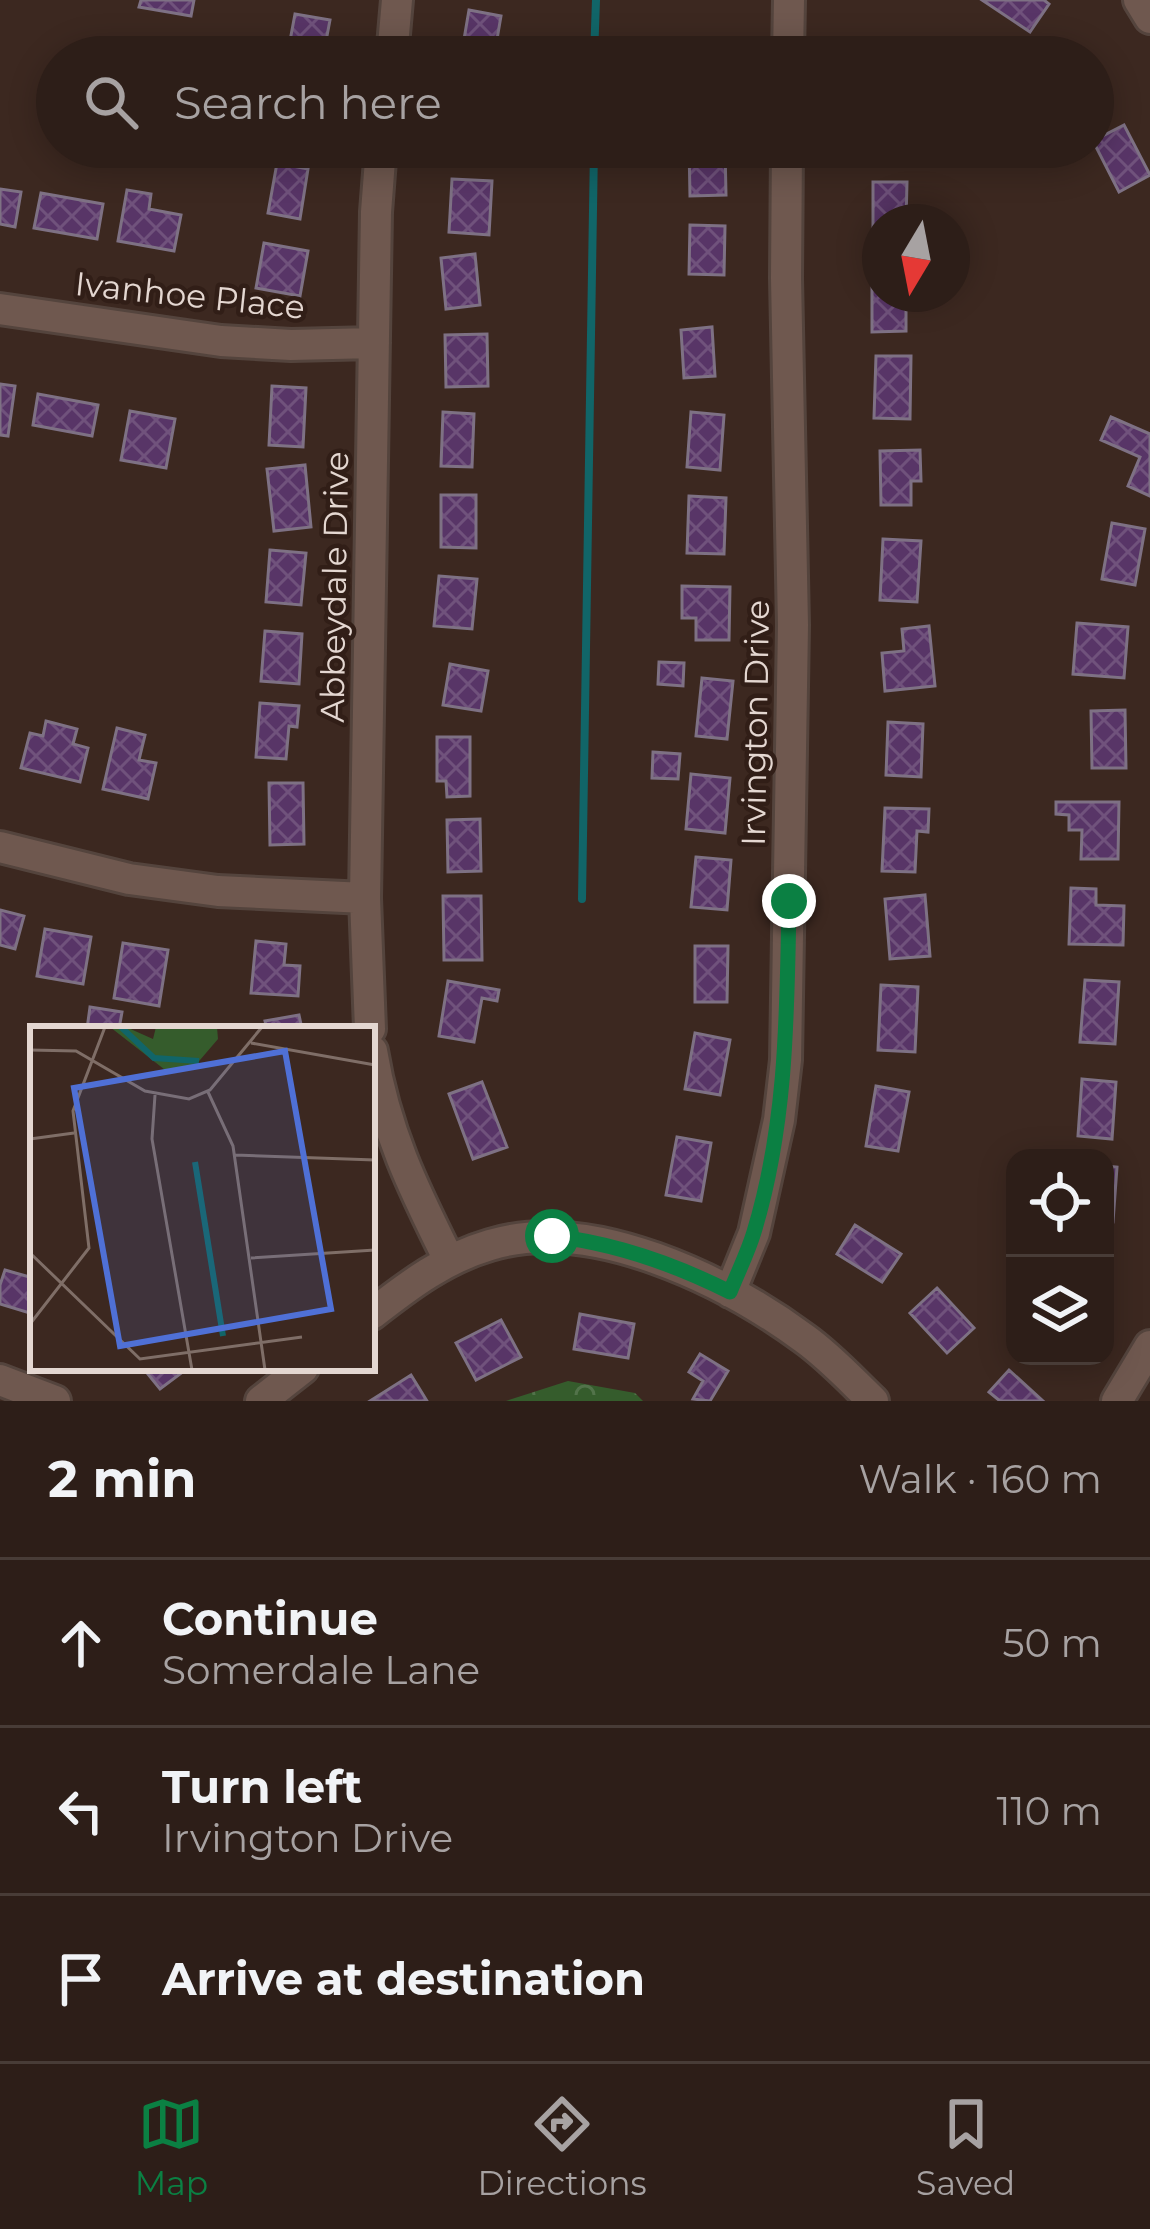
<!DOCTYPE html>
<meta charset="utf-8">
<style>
:root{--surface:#2d1e18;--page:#392b25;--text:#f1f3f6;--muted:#a7a2a2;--line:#483c37;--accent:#0b8043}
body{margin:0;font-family:Montserrat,sans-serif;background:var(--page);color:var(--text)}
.controls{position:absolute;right:36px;bottom:36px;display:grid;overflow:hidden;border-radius:24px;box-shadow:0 6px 30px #0003}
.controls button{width:108px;height:108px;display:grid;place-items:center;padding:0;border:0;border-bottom:3px solid var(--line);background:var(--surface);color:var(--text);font:60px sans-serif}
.compass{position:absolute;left:862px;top:204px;width:108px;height:108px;border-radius:50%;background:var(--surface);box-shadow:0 6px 30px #0003;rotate:190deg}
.stop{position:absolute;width:36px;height:36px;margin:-27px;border:9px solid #0b8043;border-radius:50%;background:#fff}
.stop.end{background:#0b8043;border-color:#fff;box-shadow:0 3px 12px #0008}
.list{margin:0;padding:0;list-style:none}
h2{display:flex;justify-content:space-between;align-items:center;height:156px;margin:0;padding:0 48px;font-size:51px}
h2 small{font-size:39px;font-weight:400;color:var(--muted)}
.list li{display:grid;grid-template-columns:78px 1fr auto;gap:36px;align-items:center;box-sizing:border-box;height:168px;padding:0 48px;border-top:3px solid var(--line)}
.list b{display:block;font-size:45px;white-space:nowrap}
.list p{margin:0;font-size:39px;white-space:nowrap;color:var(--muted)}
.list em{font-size:39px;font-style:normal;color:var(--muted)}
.icon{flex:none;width:66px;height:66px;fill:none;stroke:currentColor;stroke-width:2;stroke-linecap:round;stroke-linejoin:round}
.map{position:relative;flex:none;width:1150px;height:1401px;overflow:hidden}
.search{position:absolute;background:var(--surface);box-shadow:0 6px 30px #0003;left:36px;right:36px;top:36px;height:132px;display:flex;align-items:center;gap:30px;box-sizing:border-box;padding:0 42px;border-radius:66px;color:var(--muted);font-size:45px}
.sheet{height:660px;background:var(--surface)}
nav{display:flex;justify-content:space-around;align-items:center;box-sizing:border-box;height:168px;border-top:3px solid var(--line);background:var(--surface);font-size:33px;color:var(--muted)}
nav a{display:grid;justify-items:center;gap:6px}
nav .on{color:var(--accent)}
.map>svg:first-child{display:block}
.forest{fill:url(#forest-crowns)}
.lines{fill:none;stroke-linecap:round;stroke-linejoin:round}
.stream{stroke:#116568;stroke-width:8}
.building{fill:url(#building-cross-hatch);stroke:#7e7184;stroke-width:3}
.minor-casing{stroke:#54443d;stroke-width:36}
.minor{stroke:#6f584f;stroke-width:30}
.route{stroke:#0b8043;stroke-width:15}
.labels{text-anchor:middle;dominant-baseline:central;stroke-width:9;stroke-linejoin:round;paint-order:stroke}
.street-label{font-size:33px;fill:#e4d7d1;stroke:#311e17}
.inset-river{fill:none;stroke:#116568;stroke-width:6}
.inset-road{fill:none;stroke:#7f6e67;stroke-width:3}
.view{fill:#4f70d6;fill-opacity:0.15;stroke:#4f70d6;stroke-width:6}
.inset-edge{fill:none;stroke:#e4d7d1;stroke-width:6}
</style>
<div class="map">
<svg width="1150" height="1401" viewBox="0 0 1150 1401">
<defs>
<pattern id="forest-crowns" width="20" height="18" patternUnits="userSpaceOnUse" patternTransform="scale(3)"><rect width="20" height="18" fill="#355c2c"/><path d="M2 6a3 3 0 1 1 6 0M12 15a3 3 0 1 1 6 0" fill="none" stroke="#52734a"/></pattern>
<pattern id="building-cross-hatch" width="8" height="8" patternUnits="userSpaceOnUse" patternTransform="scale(3)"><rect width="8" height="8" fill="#583567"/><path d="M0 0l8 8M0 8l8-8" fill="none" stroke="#70527c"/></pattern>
</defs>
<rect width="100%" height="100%" fill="#3c2820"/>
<path class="forest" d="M568,1381l67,12 8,8h-137z"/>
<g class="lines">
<path class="stream" d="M594,57l2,-57
M582,899l12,-752"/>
</g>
<path class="building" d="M141,0h53l-3,16 -52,-9z
M982,0h62l5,4 -19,28z
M469,10l32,6 -7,41h-33z
M295,14l35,6 -7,37h-36z
M690,44l32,1v12h-32z
M1124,125l26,50 -31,17 -26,-51z
M689,147h36l1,48 -36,1z
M277,163l31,6 -8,50 -32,-6z
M452,179l40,2 -3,54 -40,-3z
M873,182h34l-1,40h-26v13h-7z
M0,189l21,3 -6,35 -15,-3z
M127,190l24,4 -2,15 32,6 -7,36 -56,-10z
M41,193l62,11 -6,35 -63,-11z
M690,225l35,1 -1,49 -35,-1z
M264,243l44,8 -8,45 -44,-8z
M475,254l5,51 -34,4 -5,-51z
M872,265h8v29h37v5h-11v32l-34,1z
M712,327l3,49 -31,2 -3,-48z
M487,334l1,52 -42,1 -1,-52z
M876,356h35l-1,63 -36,-1z
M0,384l15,2 -7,50 -8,-1z
M272,386l34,2 -3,59 -34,-2z
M38,394l60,11 -6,31 -59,-11z
M130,411l45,8 -9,49 -45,-8z
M443,412l31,2 -2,53 -31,-1z
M691,412l33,3 -4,55 -33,-3z
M1111,417l39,17v62l-22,-10 12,-29 -39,-17z
M920,450l1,31h-10v24h-30l-1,-54z
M305,465l6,62 -37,4 -7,-62z
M441,495h35v53l-35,-1z
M689,496l37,2 -2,56 -37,-1z
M1112,523l33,6 -10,56 -33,-6z
M883,539l38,2 -4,61 -37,-2z
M270,550l36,3 -5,52 -35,-3z
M439,576l38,3 -5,50 -38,-3z
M682,586l48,1 -1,53h-33v-22h-14z
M1077,623l51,4 -4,51 -51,-4z
M929,626l6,60 -50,5 -3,-38 22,-2 -2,-22z
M265,631l37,3 -3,50 -38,-3z
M659,662l25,1 -1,23 -25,-2z
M450,664l38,7 -7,40 -38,-6z
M702,678l31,3 -6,58 -31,-3z
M260,703l39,3 -2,21 -8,-1 -3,33 -30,-2z
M1125,710l1,58h-34l-1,-57z
M46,721l31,8 -4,15 15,4 -8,34 -59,-14 9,-35 13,3z
M888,722l35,2 -2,53 -35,-2z
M117,728l28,7 -6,25 17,3 -8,36 -45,-10z
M437,737h33v59l-23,1 -1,-16h-9z
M653,752l27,2 -2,25 -26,-1z
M691,774l39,4 -5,55 -39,-4z
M269,783h34l1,61 -34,1z
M1056,802h63l-1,57h-37l1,-29h-13v-15l-13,-1z
M885,808l44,1 -1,23 -11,-1 -2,41 -33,-1z
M480,819l1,52 -33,1 -1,-52z
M696,857l35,3 -4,50 -36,-3z
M1071,888l25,1v16l28,1 -1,39 -54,-1z
M925,895l5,61 -40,3 -5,-60z
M443,896h38l1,64h-38z
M0,910l24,6 -9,33 -15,-4z
M45,929l46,8 -8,47 -46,-8z
M256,941l30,3 -2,21 16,1 -2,30 -47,-3z
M123,943l45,7 -9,56 -45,-8z
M695,946h33l-1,56h-32z
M1085,980l34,2 -4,62 -35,-2z
M448,981l51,9 -2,11 -15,-3 -8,44 -35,-6z
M881,985l37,2 -3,65 -37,-2z
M90,1007l32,5 -3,17h-32z
M299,1015l3,14h-35l-2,-8z
M695,1033l35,7 -10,55 -35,-6z
M1082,1079l34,3 -4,57 -34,-3z
M482,1082l25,65 -34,12 -24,-65z
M876,1086l33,6 -11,59 -32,-5z
M677,1137l34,6 -10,58 -35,-6z
M1105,1166l12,1 -4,55h-8z
M855,1225l46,29 -19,28 -45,-28z
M5,1270l28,8v36l-33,-10v-19z
M937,1288l37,40 -27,25 -37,-40z
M580,1314l54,10 -6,34 -54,-9z
M501,1320l20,37 -45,23 -20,-37z
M700,1354l28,17 -18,30 -17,-2 10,-18 -14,-9z
M143,1368h45l-28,21z
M1009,1370l34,31h-43l-11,-9z
M411,1375l16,26h-57z"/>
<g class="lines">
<g class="minor-casing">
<path id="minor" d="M1139,0l11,18
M392,57l5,-57
M788,57l1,-57
M0,309l221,32 70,4 83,-2
M0,847l129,32 89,12 147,7
M370,1029l-5,-131 11,-686 5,-65
M372,1051c13,80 41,137 77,209
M730,1292l24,-59 25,-113 7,-60 7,-435 -7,-347 1,-131
M372,1314c37,-29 73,-56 118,-69 101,-31 235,35 315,94 25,18 46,41 68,62
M0,1380l55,21
M261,1401l42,-33
M1117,1401l33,-55"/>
</g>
<use href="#minor" class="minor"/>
</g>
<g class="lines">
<path class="route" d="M552,1236c63,7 122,28 178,56 8,-20 18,-40 24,-60 33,-108 33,-219 35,-331"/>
</g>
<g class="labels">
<g class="street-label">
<text transform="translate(190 295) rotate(6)">Ivanhoe Place</text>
<text transform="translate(334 587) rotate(-89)">Abbeydale Drive</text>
<text transform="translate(755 723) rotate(-89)">Irvington Drive</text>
</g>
</g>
<g transform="translate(30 1026)">
<rect width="345" height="345" fill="#3c2820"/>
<path d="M80,1h16l27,12 3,-12h61l1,12 -24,28 -25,6z" fill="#355c2c"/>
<path class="inset-river" d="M91,1l33,31 45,3M165,136l28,174"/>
<path class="inset-road" d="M221,17l124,22M0,24l46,1 69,40 44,8 21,-9 52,-63M178,66l25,54 32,224M125,69l-3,44 40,231M0,113l44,-6M205,129l140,5M0,227l110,106 162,-22M221,232l124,-8M0,298l59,-76 -16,-137 32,-84"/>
<path class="view" d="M255,25l46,258 -211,37 -46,-258z"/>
<rect width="345" height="345" class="inset-edge"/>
</g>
</svg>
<div class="controls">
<button><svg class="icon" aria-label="locate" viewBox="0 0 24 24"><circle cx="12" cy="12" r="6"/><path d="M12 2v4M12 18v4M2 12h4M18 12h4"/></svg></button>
<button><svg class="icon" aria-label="layers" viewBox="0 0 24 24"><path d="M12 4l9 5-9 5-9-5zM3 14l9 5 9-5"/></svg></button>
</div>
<svg class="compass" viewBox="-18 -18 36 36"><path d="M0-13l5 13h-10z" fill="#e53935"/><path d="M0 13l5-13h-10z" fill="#a7a2a2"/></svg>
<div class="stop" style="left:552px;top:1236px"></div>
<div class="stop end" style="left:789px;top:901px"></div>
<div class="search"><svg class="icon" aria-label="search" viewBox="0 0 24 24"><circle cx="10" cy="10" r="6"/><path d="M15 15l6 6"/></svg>Search here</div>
</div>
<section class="sheet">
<h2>2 min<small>Walk · 160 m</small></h2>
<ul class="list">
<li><svg class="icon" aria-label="ahead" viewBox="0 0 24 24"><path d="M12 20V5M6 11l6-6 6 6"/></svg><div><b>Continue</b><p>Somerdale Lane</p></div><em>50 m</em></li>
<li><svg class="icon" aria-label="left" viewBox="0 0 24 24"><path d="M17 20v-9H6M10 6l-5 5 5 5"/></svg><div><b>Turn left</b><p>Irvington Drive</p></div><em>110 m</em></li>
<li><svg class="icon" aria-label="arrive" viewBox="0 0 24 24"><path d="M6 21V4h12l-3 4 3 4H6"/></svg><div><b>Arrive at destination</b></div></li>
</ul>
</section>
<nav>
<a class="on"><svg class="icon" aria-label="map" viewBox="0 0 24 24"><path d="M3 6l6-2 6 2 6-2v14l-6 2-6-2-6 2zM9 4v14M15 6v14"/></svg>Map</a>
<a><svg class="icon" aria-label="directions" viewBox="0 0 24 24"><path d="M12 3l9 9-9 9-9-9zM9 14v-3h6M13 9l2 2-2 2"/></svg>Directions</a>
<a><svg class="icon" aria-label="saved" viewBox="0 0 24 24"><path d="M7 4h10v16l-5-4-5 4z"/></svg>Saved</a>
</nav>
